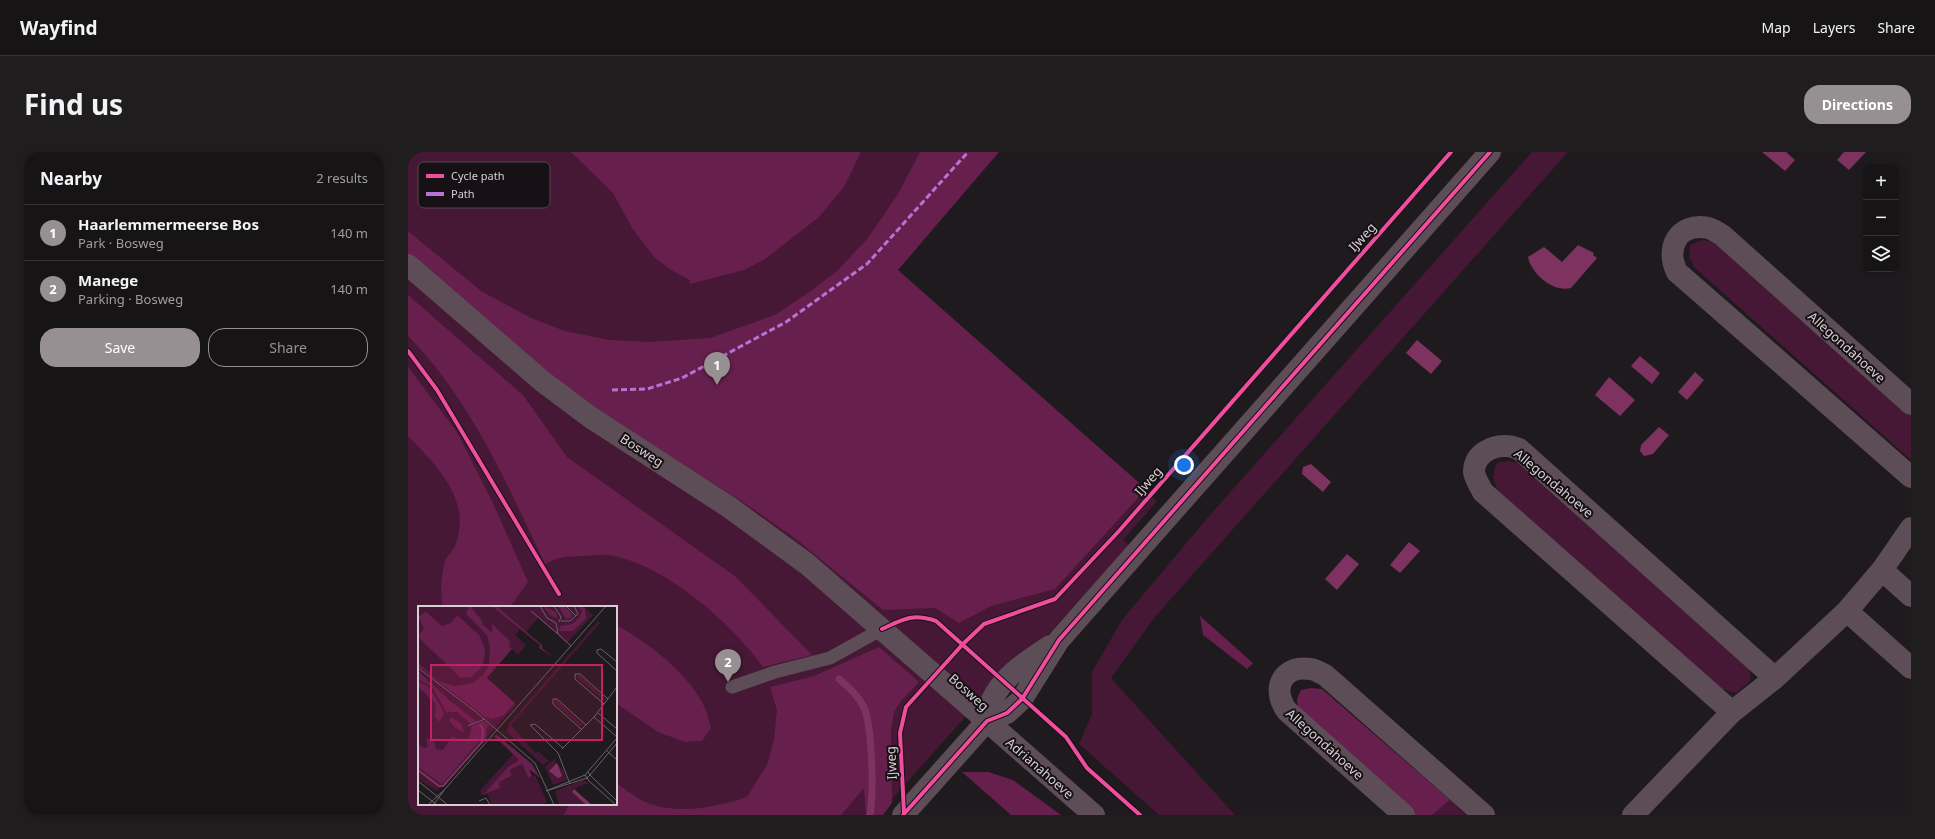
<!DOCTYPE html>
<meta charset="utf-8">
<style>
:root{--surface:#171416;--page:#201d1f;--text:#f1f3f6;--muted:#9e9ea1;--line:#363335;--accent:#969093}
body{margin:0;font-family:"Noto Sans",sans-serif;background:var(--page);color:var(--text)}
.controls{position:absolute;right:12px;top:12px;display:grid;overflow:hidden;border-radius:8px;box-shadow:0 2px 10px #0003}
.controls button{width:36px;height:36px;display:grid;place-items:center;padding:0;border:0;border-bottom:1px solid var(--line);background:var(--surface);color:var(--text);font:20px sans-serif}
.you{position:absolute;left:776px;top:313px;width:14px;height:14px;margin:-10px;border:3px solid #fff;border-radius:50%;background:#1a73e8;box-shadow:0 0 0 6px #1a73e833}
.badge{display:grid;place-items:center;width:26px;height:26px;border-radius:50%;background:var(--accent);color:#fff;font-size:13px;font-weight:700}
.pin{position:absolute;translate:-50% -33px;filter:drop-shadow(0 1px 2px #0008)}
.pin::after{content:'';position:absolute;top:21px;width:14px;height:12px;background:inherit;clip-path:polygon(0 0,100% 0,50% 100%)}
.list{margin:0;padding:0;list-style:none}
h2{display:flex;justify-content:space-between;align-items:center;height:52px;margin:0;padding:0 16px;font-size:17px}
h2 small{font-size:13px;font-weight:400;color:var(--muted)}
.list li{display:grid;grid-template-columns:26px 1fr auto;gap:12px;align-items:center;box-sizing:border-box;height:56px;padding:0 16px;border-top:1px solid var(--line)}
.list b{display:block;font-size:15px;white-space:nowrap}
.list p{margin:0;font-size:13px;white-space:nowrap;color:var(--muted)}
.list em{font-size:13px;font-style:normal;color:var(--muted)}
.actions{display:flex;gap:8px;padding:12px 16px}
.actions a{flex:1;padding:9px 0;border:1px solid var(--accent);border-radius:16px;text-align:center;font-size:14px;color:var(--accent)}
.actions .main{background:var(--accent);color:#fff}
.icon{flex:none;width:22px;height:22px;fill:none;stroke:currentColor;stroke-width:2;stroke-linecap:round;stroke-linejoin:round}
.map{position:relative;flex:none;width:1503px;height:663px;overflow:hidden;border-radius:16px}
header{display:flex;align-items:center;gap:24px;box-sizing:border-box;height:56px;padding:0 20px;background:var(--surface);border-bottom:1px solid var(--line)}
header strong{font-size:19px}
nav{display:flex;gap:22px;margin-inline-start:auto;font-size:14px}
.intro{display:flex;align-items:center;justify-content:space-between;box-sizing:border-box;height:96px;padding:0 24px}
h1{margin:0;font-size:28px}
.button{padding:10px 18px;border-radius:16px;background:var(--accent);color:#fff;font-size:14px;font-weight:700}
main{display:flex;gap:24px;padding:0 24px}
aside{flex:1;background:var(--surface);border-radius:16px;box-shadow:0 2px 10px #0003}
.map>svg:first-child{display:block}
.green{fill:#461835;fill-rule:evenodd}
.forest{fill:#671f4d}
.water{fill:#7e3260}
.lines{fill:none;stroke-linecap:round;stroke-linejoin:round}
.stream{stroke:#7e3260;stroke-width:7}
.service{stroke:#5d4d57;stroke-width:13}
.minor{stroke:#5d4d57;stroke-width:22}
.tertiary{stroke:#5d4d57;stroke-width:22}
.quiet{stroke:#b673d3;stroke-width:3;stroke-dasharray:6 3;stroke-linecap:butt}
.cycleway-casing{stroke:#171014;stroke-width:6}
.cycleway{stroke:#ef4d9e;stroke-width:4}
.labels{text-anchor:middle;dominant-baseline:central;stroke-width:4;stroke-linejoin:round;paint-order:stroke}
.street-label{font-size:13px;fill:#d6d0d3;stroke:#171014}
.inset-river{fill:none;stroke:#7e3260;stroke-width:2}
.inset-road{fill:none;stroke:#686366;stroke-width:1}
.view{fill:#c32161;fill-opacity:0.15;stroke:#c32161;stroke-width:2}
.inset-edge{fill:none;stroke:#d6d0d3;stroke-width:2}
.key{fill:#171014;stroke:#504a4d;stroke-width:1}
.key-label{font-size:11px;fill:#d6d0d3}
</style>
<header>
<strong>Wayfind</strong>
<nav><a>Map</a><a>Layers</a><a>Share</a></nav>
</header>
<div class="intro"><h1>Find us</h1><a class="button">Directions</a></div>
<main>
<aside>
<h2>Nearby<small>2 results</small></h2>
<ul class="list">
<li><span class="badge">1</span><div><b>Haarlemmermeerse Bos</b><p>Park · Bosweg</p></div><em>140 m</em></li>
<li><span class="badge">2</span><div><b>Manege</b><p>Parking · Bosweg</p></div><em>140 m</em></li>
</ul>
<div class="actions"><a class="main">Save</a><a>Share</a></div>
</aside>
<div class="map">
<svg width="1503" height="663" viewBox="0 0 1503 663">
<rect width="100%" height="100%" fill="#1f1a1d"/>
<path class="green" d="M0,0h589l-102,117 262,232 -34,39 6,5 -79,88 -35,28 -137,154h-470zM11,455h197v197h-197z
M1124,0h36l-414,466 -43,60 124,137h-76l-80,-71 13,-30v-42l30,-52 87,-104z
M1295,88l13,3 195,165v52l-216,-192 -6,-11 1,-12z
M1100,309l11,2 231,207 1,10 -15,13 -18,-5 -217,-193c-7,-12 -11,-20 -3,-33z
M1042,648l16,15h-34z"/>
<path class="forest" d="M163,0h290l-17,35 -25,30 -54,42 -21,11 -54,14v-4l-19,-10 -17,-13 -22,-29 -19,-35z
M512,0h79l-101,118 248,219 -91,100 -64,17 -32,17 -24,-15 -52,2 -87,-71 -47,-33 -143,-91 -72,-50 -126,-111v-23l73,60 50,27 34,13 44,9 40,2 61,-4 65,-23 37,-25 25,-19 31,-33 30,-44z
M0,143l115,100 44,62 169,120 76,78 -49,12c-30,-43 -102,-106 -156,-112 -8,-1 -17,1 -24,1 -18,1 -23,0 -38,8 -38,-80 -74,-164 -137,-228z
M0,215l49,65 35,69 36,81 -18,25h-67c-3,-14 -2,-31 2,-45 1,-6 7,-10 10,-16 18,-45 -18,-80 -47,-110z
M792,464l53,47 -6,6 -44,-34z
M208,473c33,18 74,49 90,85 2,5 3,12 5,18l-9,13 -17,1 -27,-10 -42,-29z
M471,495l40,35 -18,19 -7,11 -3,18 1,73 -9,12h-17l-2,-27 -23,27h-277l5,-11h47v-21c9,6 19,14 29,19 34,13 68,6 102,-5l20,-32 7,-26 3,-29 -7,-23 44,-11z
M903,536l11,1 128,111 -18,15h-19l-115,-101 -1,-15 4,-9z
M554,620h26l25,8 48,35h-50z"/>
<path class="water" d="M1354,0h24l9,8 -10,11z
M1436,0h22l-17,18 -12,-10z
M1170,93l16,8 -1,2 4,3 -26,30c-17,5 -40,-14 -43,-31l16,-10 18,15z
M1009,188l25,21 -11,13 -25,-21z
M1232,204l20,17 -8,11 -21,-18z
M1287,220l9,8 -17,20 -9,-8z
M1201,225l26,23 -15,16 -25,-21z
M1251,275l10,8 -16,19 -9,2 -4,-5 1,-6z
M903,312l20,18 -8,10 -21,-18 1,-7z
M1001,390l11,9 -20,22 -10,-8z
M939,402l12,10 -22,26 -12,-11z"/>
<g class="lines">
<path class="stream" d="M431,527c11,9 23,20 27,34 6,23 8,78 4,102"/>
<path class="service" d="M324,535l43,-15 55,-14 52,-29"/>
<path class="minor" d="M0,113l134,116 48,36 139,90 78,57 180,157 -84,94
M1503,252l-189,-169c-4,-2 -9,-6 -14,-7 -30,-6 -43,20 -31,44l234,205
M1474,418l29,26
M1439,459l64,57
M1324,560l-249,-220c-3,-6 -8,-13 -9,-20 0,-18 18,-27 33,-26 4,0 8,2 12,3l256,229
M996,663l-117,-104c-16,-22 -5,-46 23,-42 5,0 10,4 15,6l159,140
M1225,663l99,-103 43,-34 72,-67 35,-41 29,-42"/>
<path class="tertiary" d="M579,569l20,-8 15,-14 37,-59 431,-488
M579,569l107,94
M579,569c1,-6 2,-15 5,-21 12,-25 36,-39 58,-54"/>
<path class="quiet" d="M204,238l35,-1 35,-11 104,-56 81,-58 101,-112"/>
<g class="cycleway-casing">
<path id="cycleway" d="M0,199l29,39 122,204
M474,477c22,-10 30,-16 54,-8l130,116 21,31 53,47
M496,661l-4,-80 6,-26 57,-63 21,-20 71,-25 64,-68 332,-379
M495,663l84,-94 20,-8 15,-14 37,-59 431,-488"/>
</g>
<use href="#cycleway" class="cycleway"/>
</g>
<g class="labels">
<g class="street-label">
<text transform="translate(954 85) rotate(-48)">IJweg</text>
<text transform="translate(1439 195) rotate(42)">Allegondahoeve</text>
<text transform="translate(234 298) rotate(33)">Bosweg</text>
<text transform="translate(740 329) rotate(-49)">IJweg</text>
<text transform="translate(1146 331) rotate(40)">Allegondahoeve</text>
<text transform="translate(561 540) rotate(42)">Bosweg</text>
<text transform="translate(917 592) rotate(42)">Allegondahoeve</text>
<text transform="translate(483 611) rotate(-93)">IJweg</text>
<text transform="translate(632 616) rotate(41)">Adrianahoeve</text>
</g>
</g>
<g transform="translate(10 454)">
<rect width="199" height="199" fill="#1f1a1d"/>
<path d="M0,0h166l9,9 -26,28 -29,-25 -12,14 -6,-3 -5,6 11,10 -8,10 -6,-6 -26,29 30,27 -79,86 -19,-12zM180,15l2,2 -89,102 25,28 2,-2 11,10 -6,4 -36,-33 2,-8zM162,69l26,24 -1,2 -28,-23v-2zM137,94h2l26,25 -3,1 -25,-22zM95,148l6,6 -11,7 -26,29 -2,-5zM138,152l-1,4 8,8 4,10 -14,5 -8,-18zM104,158l6,14 7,-3 12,27 -6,3h-49l-5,-11 13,-6 -1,-6 11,-12zM165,174l6,3 -16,6 -1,3 14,13h-27l-4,-14z" fill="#461835"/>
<path d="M51,0h5l-2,2 11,14 -1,2 10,9v-9l18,17 -1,5 3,3 -25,29 28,25 -11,12 -11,4 -8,-2 -67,-51v-3l21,18 15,5 19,-3 10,-8 6,-10 1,-18 -3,-12 -21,-21zM74,0h4l46,39v3l11,9 -14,-9 1,-3zM125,0l13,6 1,6 -6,-2zM140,0h6l8,8 -1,4 -5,1zM160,0l7,2 1,10 -13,13h-14l1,-5 12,-2 7,-6 3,-6zM8,6l16,14 9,-3 6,-8 22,20 6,13 -1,13 -4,8 -9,8 -10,1 -43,-41 6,-9 -6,-11zM0,65l31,29 28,22 -6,2 -14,-12h-11l-13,-24 -15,-9zM0,75l11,6 11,18 4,9 -5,8 -4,-5 1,-13 -18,-17zM34,111l10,8 2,7 -9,-4 -6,-8zM66,115l5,4 -3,4v10l-3,4 -1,-5 -38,44 -3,2 -23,-17v-22l7,3 3,-2 -2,-9 9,6 1,6 7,1 9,-14 9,4 8,-2 3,-12zM79,129l35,29 8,14 -11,-9 3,7 -4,2 -6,-14 -12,6 1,6 -12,6 1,6 -17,7 25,-28 11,-7 -25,-24z" fill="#671f4d"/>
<path d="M139,157l5,13 -4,2 -9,-7zM156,183l10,9 8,7h-6l-14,-13z" fill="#7e3260"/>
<path class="inset-river" d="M0,164l21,16h4l39,-44 1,-13 -3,-4"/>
<path class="inset-road" d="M122,0l7,12 9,5M136,0l7,11 -2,5M148,0l10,10M113,5l27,23M143,15h9l8,-7 -4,-8M138,17l2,11 13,12M199,56l-16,-13 -4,1v3l20,18M0,62l58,44 59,51 19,42M186,98l-29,-25v-5h5l28,25M180,107l19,16M176,111l23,20M50,120l17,-7M163,123l-28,-25v-5h4l29,26M199,137l-27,32 27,26M145,142l-28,-24 -5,1 28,28 12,31M144,143l32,-32 23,-30M189,145l10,9M167,169l-39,16 41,-13 3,-3 -2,-3M0,175l30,24M0,184l19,15M61,195l7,-3 4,7M16,198l11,-15 161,-183M10,199l16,-15M198,199l-27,-24 -4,-6 32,-37"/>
<path class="view" d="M13,59h171v75h-171z"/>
<rect width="199" height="199" class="inset-edge"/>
</g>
<rect x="10" y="10" width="132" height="46" rx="6" class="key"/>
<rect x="18" y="22" width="18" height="4" fill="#ef4d9e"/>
<rect x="18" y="40" width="18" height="4" fill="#b673d3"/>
<g class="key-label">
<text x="43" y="28">Cycle path</text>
<text x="43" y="46">Path</text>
</g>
</svg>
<div class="controls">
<button>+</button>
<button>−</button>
<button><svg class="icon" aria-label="layers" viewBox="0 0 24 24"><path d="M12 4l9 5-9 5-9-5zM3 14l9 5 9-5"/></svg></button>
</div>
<div class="you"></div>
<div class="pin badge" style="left:309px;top:233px">1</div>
<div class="pin badge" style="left:320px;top:530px">2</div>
</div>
</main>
